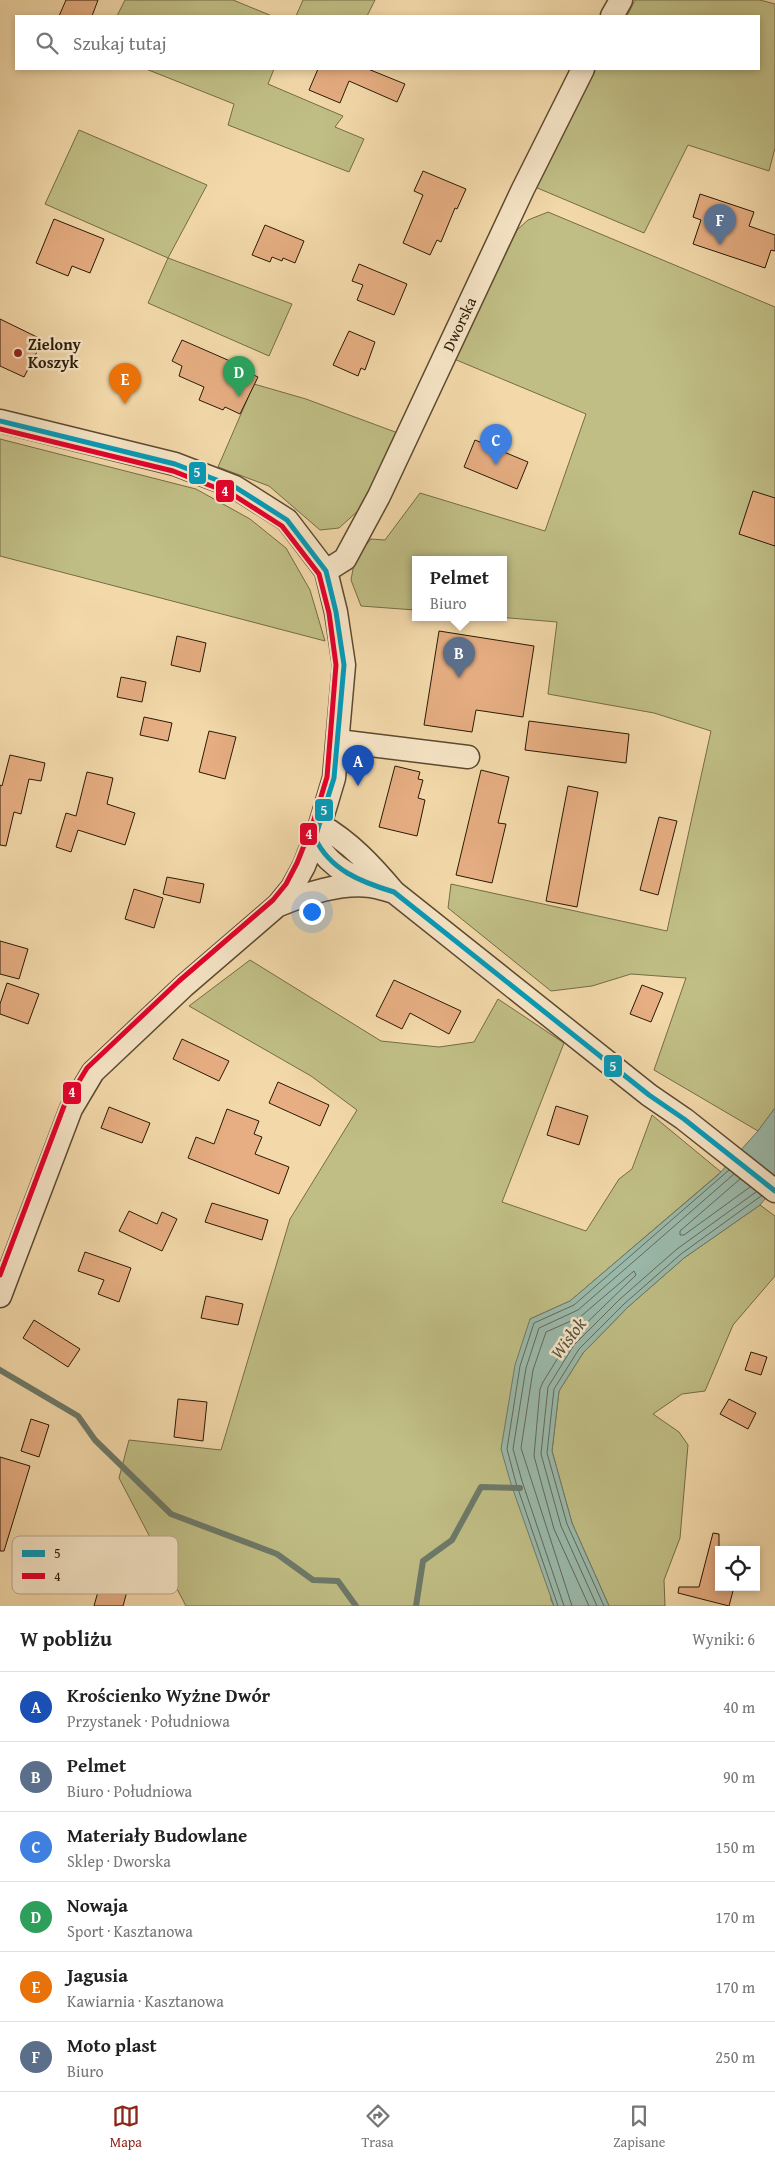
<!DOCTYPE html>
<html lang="pl">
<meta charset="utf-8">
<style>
:root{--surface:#fff;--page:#f6f6f6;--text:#222;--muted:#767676;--line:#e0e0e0;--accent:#8f2418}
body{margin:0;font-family:"Gentium Book Plus",serif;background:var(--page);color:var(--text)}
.controls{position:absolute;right:15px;bottom:15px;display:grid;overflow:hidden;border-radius:0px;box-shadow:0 2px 8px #0003}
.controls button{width:45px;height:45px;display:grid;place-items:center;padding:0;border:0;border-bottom:1px solid var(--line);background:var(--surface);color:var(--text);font:25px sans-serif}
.you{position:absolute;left:311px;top:911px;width:18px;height:18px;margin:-12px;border:4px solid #fff;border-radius:50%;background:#1a73e8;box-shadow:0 0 0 8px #1a73e833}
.badge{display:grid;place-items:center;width:32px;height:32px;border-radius:50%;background:var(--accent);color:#fff;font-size:16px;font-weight:700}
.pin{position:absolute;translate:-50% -41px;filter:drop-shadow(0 1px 2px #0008)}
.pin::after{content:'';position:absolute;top:26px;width:18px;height:15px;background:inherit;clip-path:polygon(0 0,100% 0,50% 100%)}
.popup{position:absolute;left:412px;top:556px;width:95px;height:65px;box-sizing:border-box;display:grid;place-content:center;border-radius:0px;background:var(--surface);filter:drop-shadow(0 1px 4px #0005);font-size:16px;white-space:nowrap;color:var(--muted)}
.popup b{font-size:19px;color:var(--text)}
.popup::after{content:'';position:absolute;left:50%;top:100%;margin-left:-10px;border:10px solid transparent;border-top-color:var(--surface)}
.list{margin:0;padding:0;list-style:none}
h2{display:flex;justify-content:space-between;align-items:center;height:65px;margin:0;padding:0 20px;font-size:21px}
h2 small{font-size:16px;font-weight:400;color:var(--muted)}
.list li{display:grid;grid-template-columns:32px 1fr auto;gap:15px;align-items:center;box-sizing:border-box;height:70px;padding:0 20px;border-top:1px solid var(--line)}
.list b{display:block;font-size:19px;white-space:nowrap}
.list p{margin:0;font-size:16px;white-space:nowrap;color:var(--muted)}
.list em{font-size:16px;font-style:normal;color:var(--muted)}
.icon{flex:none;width:28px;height:28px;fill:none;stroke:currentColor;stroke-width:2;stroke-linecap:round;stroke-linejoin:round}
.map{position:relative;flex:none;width:775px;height:1606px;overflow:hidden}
.search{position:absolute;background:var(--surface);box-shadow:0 2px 8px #0003;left:15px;right:15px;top:15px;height:55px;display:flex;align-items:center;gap:12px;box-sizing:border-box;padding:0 18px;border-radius:0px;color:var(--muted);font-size:19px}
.sheet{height:485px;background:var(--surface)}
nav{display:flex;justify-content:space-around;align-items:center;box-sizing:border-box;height:70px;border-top:1px solid var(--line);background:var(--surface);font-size:14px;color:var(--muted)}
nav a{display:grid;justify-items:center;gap:2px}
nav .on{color:var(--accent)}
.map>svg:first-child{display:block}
.green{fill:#c0be85;stroke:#756c46}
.water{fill:#9bbaac;stroke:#6e7a6a}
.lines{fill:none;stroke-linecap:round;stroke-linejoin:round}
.shore{stroke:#626a59;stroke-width:1}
.stream{stroke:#6e7a6a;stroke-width:6}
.building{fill:#e6ae82;stroke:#2a1906}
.minor-casing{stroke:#5c492f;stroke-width:25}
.minor{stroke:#f7e6c8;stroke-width:22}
.bus-1-casing{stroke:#f7e6c8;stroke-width:9}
.bus-2-casing{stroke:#f7e6c8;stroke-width:9}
.bus-1{stroke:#049bba;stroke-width:5}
.bus-2{stroke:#e4002b;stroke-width:5}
.poi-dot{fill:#8f2418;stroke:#f7e6c8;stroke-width:2}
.labels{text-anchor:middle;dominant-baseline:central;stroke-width:5;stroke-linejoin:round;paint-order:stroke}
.street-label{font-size:16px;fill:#2a1906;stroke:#f7e6c8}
.poi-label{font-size:16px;font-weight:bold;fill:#2a1906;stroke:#f7e6c8;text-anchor:start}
.water-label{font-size:18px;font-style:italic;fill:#525140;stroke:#f7e6c8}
.key{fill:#f7e6c8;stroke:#baa88e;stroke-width:1}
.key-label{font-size:14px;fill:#2a1906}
.line-badge{stroke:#f7e6c8;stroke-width:2}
.badge-label{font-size:14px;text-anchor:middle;font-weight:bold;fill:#fff}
</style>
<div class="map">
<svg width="775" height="1606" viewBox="0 0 775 1606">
<rect width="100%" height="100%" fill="#f3d9aa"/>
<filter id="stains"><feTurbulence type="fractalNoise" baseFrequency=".004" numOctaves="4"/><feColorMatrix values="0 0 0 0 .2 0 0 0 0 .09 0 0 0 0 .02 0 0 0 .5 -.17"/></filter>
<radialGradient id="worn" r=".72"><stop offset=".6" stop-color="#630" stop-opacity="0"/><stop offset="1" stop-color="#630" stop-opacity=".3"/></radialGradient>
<path class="green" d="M125,0h108l39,16h-155z
M303,0h72l-8,16h-71z
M635,0h125l15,4v144l-6,23 -81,-26 -44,88 -109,-46 39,-85 21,-33h164v-53h-132z
M146,69h128l-6,15 75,32 -8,11 29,12 -15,33 -121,-47 6,-21z
M79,130l128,55 -39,73 124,46 -23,52 -121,-53 20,-45 -123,-54z
M548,212l227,95v801l-17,23 -104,-61 32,-92 -55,-4 -39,12 -41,5 -103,-83 3,-24 216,47 44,-200 -57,-18 -106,-19 9,-72 -59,-5h5v-58h-88v51l-54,-4 -10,-26 4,-22 16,-19 14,1 35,-47 125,38 41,-117 -132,-55 63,-129 11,-10z
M254,384l52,15 92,34 -39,77 -20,18 -19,2 -51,-44 -51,-19z
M0,439l196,50 54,30 36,29 24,42 15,51 -325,-85z
M250,960l131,81 58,6 35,-5 24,-43 66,44 -62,159 84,29 33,-52 13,-10 20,-54 69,57 -151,129 -40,18 21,281 3,6h-368l-67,-128 10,-38 92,10 69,-231 67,-109 -46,-34 -122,-70z
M760,1205l15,11v60l-42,49 -28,66 -23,3 -29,20 26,18 9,13 -8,93 -16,42 1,26h-56l-37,-83 -20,-72 7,-60 24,-38 45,-46 56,-49z"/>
<path class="water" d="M775,1108v79l-15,18 -76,53 -56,49 -45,46 -24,38 -7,60 20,72 37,83h-55l-43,-122 -10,-35 14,-84 15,-46 40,-18 148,-126 40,-44z"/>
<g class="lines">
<path class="shore" d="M740,1179l-60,52v4h4l66,-48
M558,1606l-42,-123 -9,-34 13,-83 14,-43 40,-18 155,-135
M564,1606l-42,-125 -9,-32 13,-81 13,-40 39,-18 156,-136
M572,1606l-51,-158 12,-78 13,-38 34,-15 54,-46 2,4 -67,65 -26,42 -3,7 -6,67 20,73 35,77
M597,1606l-36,-80 -20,-72 7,-67 26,-42 46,-46 57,-50 79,-57
M604,1606l-37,-82 -20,-71 7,-64 25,-40 45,-45 57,-50 80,-58"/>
<path class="stream" d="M0,1370l78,46 17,24 76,74 106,40 36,26 25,1 18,25
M416,1606l7,-45 29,-21 29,-53 39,1"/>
</g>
<path class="building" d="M66,0h32l-6,16h-33z
M318,69h50l37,15 -8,18 -48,-21 -9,22 -31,-13z
M423,171l43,18 -9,20 -2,-1 -14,34 -4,-2 -7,15 -27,-12 20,-48 -9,-4z
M700,194l54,18 -5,14 26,9v16l-4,-1 -6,18 -72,-24 8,-24 -8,-3z
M54,219l50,20 -14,34 -18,-7 -4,10 -32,-13z
M265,225l39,16 -9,22 -12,-5 -1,3 -10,-4 -2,5 -18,-7z
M359,264l48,20 -13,31 -37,-15 6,-15 -11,-4z
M0,319l43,21 -19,37 -24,-11z
M349,331l26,11 -10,28 -4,-2 -3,8 -25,-11z
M182,340l48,21 -1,3 29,13 -18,37 -15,-7 -2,3 -24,-10 5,-13 -25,-11 3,-10 -10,-5z
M475,440l53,22 -11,27 -53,-22z
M753,491l22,7v48l-36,-12z
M439,631l95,15 -11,71 -47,-7 -4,22 -48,-7z
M177,636l29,7 -6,29 -29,-7z
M121,677l25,5 -4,20 -25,-5z
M144,717l28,6 -4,18 -28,-6z
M529,721l100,13 -3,29 -101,-13z
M209,731l27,6 -11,42 -26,-7z
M10,755l35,8 -4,18 -12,-2 -8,35 -7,-2 -8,34 -6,-1v-60l2,1z
M395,766l25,6 -2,7 5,1 -5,18 7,2 -8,36 -38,-9z
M481,770l28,7 -11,46 8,1 -14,59 -36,-8z
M87,772l26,6 -6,26 28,9 -10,32 -47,-15 -7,22 -15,-5 10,-34 10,3z
M568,786l30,6 -21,115 -31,-6z
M659,817l18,4 -19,74 -18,-5z
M167,877l37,7 -4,19 -37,-9z
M134,889l29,9 -9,30 -29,-9z
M0,941l28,8 -9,30 -19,-5z
M394,980l67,31 -12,23 -39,-21 -8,16 -26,-13z
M7,983l32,11 -11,30 -28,-10v-10z
M642,985l21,8 -12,29 -21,-8z
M182,1039l47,22 -10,20 -46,-22z
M278,1082l51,23 -9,21 -51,-23z
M556,1106l32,10 -9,29 -32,-10z
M109,1107l41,16 -8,20 -41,-15z
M227,1109l32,12 -5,13 8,3 -7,17 34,13 -10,27 -91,-36 8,-21 18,7z
M212,1203l56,17 -6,20 -57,-18z
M129,1211l28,13 5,-12 15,7 -15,32 -43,-20z
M85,1252l46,16 -12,34 -21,-8 6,-14 -26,-9z
M206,1296l37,8 -5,21 -37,-7z
M34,1320l46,29 -12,18 -45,-29z
M751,1352l16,5 -6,18 -16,-5z
M178,1399l29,3 -4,39 -29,-4z
M729,1399l27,14 -8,16 -28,-15z
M31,1419l18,6 -10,32 -18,-6z
M0,1457l30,9 -26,85h-4z
M713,1533l6,1v53h15l-5,19 -51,-13 1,-6h20z
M102,1577l27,7 -6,22h-29z"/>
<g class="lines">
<g class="minor-casing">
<path id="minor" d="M612,16l9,-16
M0,421l175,43 60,23 52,33 39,51 10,41 8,53 -10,113 -14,47 -16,41 -12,22 -14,17 -94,81 -91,86 -22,37 -71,187
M326,571l19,-12 34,-63 144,-307 60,-120
M338,741l130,16
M320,825c30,17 52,41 74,67l255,203 35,24 91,72
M315,838c8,24 34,37 55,48
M279,905c27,-11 61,-23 92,-19 8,1 15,4 23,6"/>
</g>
<use href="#minor" class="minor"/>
<g class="bus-1-casing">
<path id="bus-1" d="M0,421l175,43 60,23 52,33 39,51 10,41 8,53 -10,113 -19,60c15,32 46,44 79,54l255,203 35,24 91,72"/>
</g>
<g class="bus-2-casing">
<path id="bus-2" d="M0,429l173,42 59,23 50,32 37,48 10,39 7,52 -9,112 -14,46 -16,40 -11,21 -13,16 -94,81 -92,87 -23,38 -64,169"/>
</g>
<use href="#bus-1" class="bus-1"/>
<use href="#bus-2" class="bus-2"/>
</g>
<circle class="poi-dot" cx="18" cy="353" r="5"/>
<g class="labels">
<g class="street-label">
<text transform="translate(459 324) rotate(-65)">Dworska</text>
</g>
<g class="poi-label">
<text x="28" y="344">Zielony<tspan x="28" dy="18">Koszyk</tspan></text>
</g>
<g class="water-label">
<text transform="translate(568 1338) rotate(-53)">Wisłok</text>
</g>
</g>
<rect x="12" y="1536" width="166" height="58" rx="8" class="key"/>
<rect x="22" y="1550" width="23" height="7" fill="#049bba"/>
<rect x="22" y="1573" width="23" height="6" fill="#e4002b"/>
<g class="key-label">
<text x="54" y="1558">5</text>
<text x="54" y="1581">4</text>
</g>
<g class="line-badge">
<rect x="188" y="461" width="19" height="24" rx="5" fill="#049bba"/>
<rect x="215" y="479" width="20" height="24" rx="5" fill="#e4002b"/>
<rect x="314" y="798" width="20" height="24" rx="5" fill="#049bba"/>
<rect x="299" y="822" width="19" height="24" rx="5" fill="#e4002b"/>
<rect x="603" y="1054" width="20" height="24" rx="5" fill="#049bba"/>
<rect x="62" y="1081" width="20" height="24" rx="5" fill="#e4002b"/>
</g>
<g class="badge-label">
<text x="197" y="477">5</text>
<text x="225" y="496">4</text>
<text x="324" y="815">5</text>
<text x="309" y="839">4</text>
<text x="613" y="1071">5</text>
<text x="72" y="1097">4</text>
</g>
<rect width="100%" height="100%" filter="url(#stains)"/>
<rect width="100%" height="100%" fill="url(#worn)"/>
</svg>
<div class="controls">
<button><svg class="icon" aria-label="locate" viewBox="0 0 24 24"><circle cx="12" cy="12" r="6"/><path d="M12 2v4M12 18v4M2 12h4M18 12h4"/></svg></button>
</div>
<div class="you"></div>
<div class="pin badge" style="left:358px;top:786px;background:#1a4fb4">A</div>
<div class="pin badge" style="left:459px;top:678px;background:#5c6f8a">B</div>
<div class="popup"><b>Pelmet</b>Biuro</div>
<div class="pin badge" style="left:496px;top:465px;background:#3f7fe0">C</div>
<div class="pin badge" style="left:239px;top:397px;background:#2e9e5b">D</div>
<div class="pin badge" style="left:125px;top:404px;background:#e8710a">E</div>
<div class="pin badge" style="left:720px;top:245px;background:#5c6f8a">F</div>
<div class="search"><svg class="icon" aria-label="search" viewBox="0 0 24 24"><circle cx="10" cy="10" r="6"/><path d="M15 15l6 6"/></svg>Szukaj tutaj</div>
</div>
<section class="sheet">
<h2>W pobliżu<small>Wyniki: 6</small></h2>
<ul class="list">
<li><span class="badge" style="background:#1a4fb4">A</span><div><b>Krościenko Wyżne Dwór</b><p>Przystanek · Południowa</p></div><em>40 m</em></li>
<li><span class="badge" style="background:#5c6f8a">B</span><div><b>Pelmet</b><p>Biuro · Południowa</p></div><em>90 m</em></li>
<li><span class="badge" style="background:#3f7fe0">C</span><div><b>Materiały Budowlane</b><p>Sklep · Dworska</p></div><em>150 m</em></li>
<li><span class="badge" style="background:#2e9e5b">D</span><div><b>Nowaja</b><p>Sport · Kasztanowa</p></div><em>170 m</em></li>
<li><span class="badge" style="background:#e8710a">E</span><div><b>Jagusia</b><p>Kawiarnia · Kasztanowa</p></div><em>170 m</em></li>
<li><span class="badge" style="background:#5c6f8a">F</span><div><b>Moto plast</b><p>Biuro</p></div><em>250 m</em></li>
</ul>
</section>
<nav>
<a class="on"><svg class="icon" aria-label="map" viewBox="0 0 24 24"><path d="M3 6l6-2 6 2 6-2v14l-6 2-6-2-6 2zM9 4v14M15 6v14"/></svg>Mapa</a>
<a><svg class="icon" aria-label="directions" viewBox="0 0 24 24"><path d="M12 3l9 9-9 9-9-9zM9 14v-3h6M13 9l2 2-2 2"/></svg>Trasa</a>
<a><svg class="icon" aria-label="saved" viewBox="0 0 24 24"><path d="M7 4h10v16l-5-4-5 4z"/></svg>Zapisane</a>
</nav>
